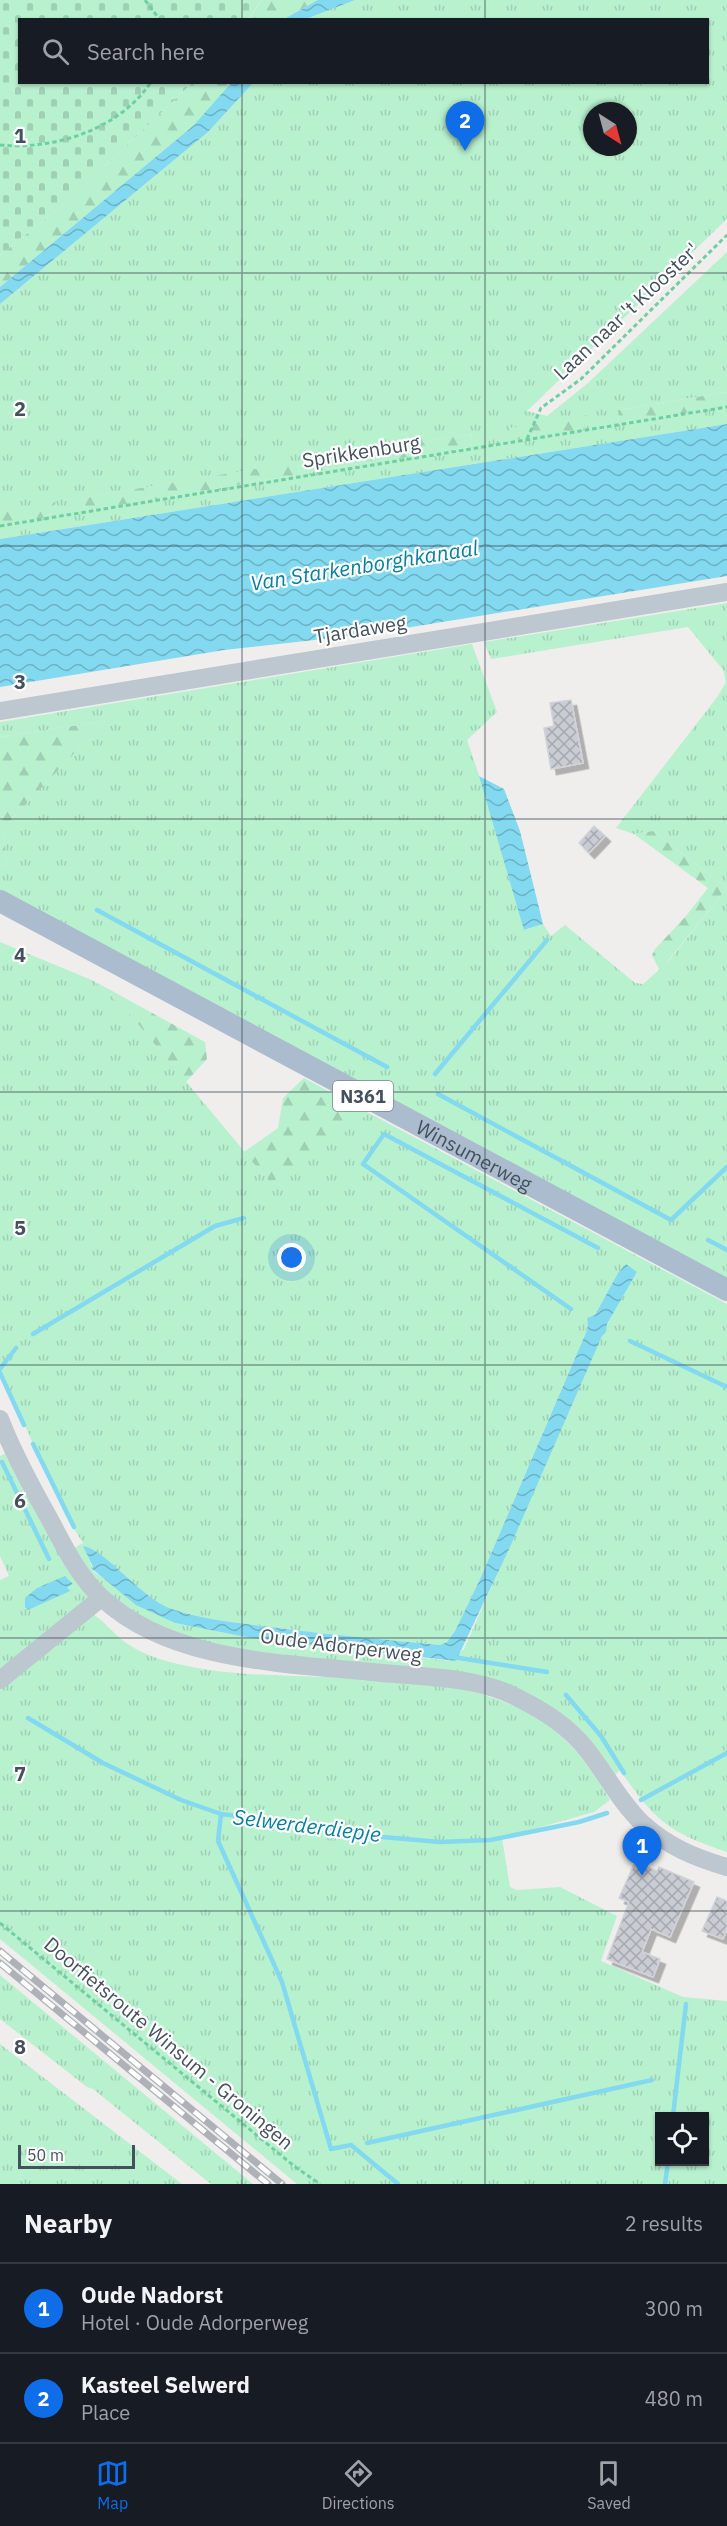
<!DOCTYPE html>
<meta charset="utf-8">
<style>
:root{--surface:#171b24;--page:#242831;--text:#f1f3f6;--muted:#9ea1a6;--line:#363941;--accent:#0f6de7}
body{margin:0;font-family:"IBM Plex Sans",sans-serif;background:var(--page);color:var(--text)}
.controls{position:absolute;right:18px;bottom:18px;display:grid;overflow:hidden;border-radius:0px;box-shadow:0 2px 4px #0004}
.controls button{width:54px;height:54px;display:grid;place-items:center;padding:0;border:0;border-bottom:2px solid var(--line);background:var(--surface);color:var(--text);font:30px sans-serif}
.compass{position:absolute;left:583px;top:102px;width:54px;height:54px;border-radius:50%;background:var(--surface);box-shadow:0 2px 4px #0004;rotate:144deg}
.scale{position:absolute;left:18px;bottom:15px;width:117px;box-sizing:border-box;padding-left:6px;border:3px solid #44505b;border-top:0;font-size:16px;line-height:21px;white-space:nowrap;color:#44505b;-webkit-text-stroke:4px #fff;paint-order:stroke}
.you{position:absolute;left:292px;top:1258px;width:21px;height:21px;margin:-15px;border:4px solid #fff;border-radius:50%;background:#1a73e8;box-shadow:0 0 0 9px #1a73e833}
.badge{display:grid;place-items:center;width:39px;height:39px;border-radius:50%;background:var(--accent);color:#fff;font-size:20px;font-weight:700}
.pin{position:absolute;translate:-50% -50px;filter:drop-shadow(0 2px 3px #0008)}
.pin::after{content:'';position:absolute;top:32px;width:21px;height:18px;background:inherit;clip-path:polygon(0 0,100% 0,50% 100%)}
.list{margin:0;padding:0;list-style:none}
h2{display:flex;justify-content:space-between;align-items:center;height:78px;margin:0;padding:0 24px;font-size:26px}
h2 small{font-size:20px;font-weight:400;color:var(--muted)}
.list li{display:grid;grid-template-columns:39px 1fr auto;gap:18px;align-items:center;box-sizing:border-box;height:90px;padding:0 24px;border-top:2px solid var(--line)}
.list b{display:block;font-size:22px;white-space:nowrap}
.list p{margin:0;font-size:20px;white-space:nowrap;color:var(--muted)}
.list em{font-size:20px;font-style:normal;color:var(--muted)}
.icon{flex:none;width:33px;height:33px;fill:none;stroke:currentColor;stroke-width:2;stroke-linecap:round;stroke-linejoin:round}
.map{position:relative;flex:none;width:727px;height:2184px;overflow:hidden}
.search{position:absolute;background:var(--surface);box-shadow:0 2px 4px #0004;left:18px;right:18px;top:18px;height:66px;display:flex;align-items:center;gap:15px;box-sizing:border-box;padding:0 21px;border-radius:0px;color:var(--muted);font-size:22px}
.sheet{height:258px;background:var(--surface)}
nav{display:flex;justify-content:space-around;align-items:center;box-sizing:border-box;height:84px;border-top:2px solid var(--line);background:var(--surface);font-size:16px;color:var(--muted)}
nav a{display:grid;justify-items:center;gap:3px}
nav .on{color:var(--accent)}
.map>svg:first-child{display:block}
.grass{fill:url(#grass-tufts);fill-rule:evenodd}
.forest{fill:url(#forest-firs)}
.cemetery{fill:url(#cemetery-stones)}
.water{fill:url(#water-waves)}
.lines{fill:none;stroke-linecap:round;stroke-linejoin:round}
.stream{stroke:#82d9f0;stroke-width:4.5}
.building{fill:url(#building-cross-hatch);stroke:#d0d3d9;stroke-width:1.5;filter:url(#shadow)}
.path{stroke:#6ed0a0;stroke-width:3;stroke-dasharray:4.5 3;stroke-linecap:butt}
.minor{stroke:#bcc7d0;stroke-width:18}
.major{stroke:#abbcce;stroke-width:22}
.rail-casing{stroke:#aeb2b8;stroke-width:7}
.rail{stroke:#fff;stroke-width:4.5;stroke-dasharray:14;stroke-linecap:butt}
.grid{fill:none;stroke:#44505b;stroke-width:1.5;stroke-opacity:0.55}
.labels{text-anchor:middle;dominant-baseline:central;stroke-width:4.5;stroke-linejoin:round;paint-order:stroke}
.shield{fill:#fff;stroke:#7c848c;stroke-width:1.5}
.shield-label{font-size:18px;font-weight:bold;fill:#44505b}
.street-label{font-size:20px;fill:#44505b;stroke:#fff}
.water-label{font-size:21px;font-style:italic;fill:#067e9e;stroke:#fff}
.grid-label{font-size:20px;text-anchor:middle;font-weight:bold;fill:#44505b;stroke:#fff;stroke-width:4.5;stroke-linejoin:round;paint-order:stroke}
</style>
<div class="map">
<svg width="727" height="2184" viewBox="0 0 727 2184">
<defs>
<pattern id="grass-tufts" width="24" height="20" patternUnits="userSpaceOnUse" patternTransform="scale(1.5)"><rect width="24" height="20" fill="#b8f1ce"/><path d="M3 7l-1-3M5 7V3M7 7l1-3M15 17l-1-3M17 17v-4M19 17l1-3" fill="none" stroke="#9fd0b3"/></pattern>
<pattern id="forest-firs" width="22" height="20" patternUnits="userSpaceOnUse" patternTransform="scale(1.5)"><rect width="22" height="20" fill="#b8f1ce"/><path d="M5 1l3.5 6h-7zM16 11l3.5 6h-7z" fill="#9fd0b3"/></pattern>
<pattern id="cemetery-stones" width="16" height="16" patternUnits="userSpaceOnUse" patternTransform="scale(1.5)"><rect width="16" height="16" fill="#b8f1ce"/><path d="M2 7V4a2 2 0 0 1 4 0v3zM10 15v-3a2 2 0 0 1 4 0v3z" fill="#9fd0b3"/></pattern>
<pattern id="water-waves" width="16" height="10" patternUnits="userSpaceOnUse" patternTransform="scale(1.5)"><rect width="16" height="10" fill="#82d9f0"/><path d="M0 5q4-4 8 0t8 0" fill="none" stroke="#6cb2c5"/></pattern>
<pattern id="building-cross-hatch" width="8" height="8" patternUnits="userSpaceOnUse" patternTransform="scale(1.5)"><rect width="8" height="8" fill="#c9ccd2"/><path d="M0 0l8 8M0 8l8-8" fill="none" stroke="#a5a8ad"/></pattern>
<filter id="shadow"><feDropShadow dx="5.5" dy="5.5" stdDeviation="0" flood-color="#0004"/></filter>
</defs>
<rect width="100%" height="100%" fill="#f0eded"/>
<path class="grass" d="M355,0h372v219l-200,192 20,5 41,-33 139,-131v140l-109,18 1,14 108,-18v18l-727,115v-14l48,-8 7,-14 -55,8v-207l208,-172 45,-49 455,-1v-62l-402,-1zM592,111h36v36h-36zM472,434l-2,13 -56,8 -28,-7zM368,451l-8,13 -274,47 -5,-13z
M727,603v677l-727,-390v-26l7,3 -3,-35 6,-11 95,-100 -105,16v-15l472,-78 25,68 -30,28 26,76 32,114 18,-6 8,12 14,-11 70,58 8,1 25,-22 59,-74 -74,-57 -19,3 -18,-6 102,-132 8,-14 -3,-12 -35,-43 -197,32 -7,-17z
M0,942l94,39 30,26 145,174 100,-68 358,191v548c-59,-20 -72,-31 -107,-82l-7,7 -73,-75 -199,-41 -117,-13 -64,-17 -59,-42 -29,-40 11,-6 -18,-28 -65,-145zM637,1272l-30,52 -143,325 -14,12 -199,-23 -76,-15 -81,-51 -10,-26c22,4 57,53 88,63 29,10 59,13 90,17 59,8 118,13 178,19l7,-3 8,-11 26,-54 107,-249 -1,-10 8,-3 23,-42z
M8,1452l81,146 -89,78v-96l9,-4 -9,-20v-100z
M94,1615c11,7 17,16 27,24 14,12 36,20 53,24 118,31 304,-15 396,82 16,16 28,36 40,55l-16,12 -92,26 8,49 7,3 43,-3 57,29 -16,45 82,36 44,4v183h-430l-297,-245v-252zM660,2116h44v46h-44z
M0,1975l253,209h-42l-118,-95 -6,-2 -87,-68z
M0,2044l182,140h-182z"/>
<path class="forest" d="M262,0h56l-34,19 -36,1z
M192,83h40l-38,42 -194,162v-32l67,-53z
M727,392v14l-108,18 -1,-14z
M587,415l-4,15 -70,10 -4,-12z
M472,434l-2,13 -77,12 -8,-11z
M369,450l-9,14 -274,47 -5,-13z
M56,502l-8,15 -48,8v-14z
M105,721l-95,100 -6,12 3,34 -7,-3v-127z
M653,831l74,57 -67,83 -8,-16 3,-6 31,-33 22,-28 -74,-54z
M94,981l111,61 2,17 -21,23 -62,-75z
M304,1078l65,35 -81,64 -19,4 -25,-29 34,-24 5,-30z"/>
<path class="cemetery" d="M0,0h262l-14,19 -228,1v62l172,1 -125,119 -67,53z"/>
<path class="water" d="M318,0h37l-49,19h-22z
M232,82l21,1 -45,49 -208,172v-17l194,-162z
M727,424v152l-359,58 -144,16 -224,37v-148z
M479,776l25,13 16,42 23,93 -19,6z
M626,1264l11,8 -30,52 -1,8 -4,4 -92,211 -54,114 -205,-23 -76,-15 -39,-18 -45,-37 2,-1 -10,-21c23,3 58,53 89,63 29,10 59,13 90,17 59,8 118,13 178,19l7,-3 8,-11 26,-54 107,-249 -1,-10 8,-3 23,-42z
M65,1576l8,8 -6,3 3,4 -42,19 -3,-3v-9l12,-10z"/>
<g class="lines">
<path class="stream" d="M97,910l290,157
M435,1074l112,-134
M438,1094l233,126 56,-53
M708,1240l19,10
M571,1309l-208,-145 21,-30 214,114
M33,1334l182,-108 29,-8
M630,1341l97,46
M0,1369l16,-21
M0,1373l24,52
M33,1444l41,83
M2,1462l47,97
M453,1657l94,15
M566,1695l35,41 23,37
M28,1718l75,45 78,37 40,14 72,8 89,15 58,5 50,-2 89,-18 28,-9
M641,1800l86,-47
M221,1814l-3,27 64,141 49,167 20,-4 47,39
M673,2116l13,-112
M367,2143l285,-63
M665,2184l3,-22"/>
</g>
<path class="building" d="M571,700l12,63 -32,6 -7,-41 10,-2 -4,-23z
M594,826l11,10 -16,17 -10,-10z
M635,1862l22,9 2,-4 35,15 -24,55 -19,-8 -9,23 18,7 -7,18 -46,-18 22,-57 -10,-4z
M717,1897l10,4v28l-4,10 -21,-8z"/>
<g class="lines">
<path class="path" d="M145,0l15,20
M0,145c54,5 119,-15 151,-63
M527,439l14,-31 40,-29 146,-144
M0,526l727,-119
M0,1923l294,243 26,18"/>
<path class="minor" d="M0,711l727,-119
M0,1419c13,34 31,67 49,99 15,28 29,58 53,80 71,66 189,65 280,75 44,4 96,4 136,25 26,13 50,28 69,52 19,24 33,52 55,73 25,23 53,35 85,44
M0,1680l101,-82"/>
<path class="major" id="s1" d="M0,901l727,389"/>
<g class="rail-casing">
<path id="rail" d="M0,1951l282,233
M0,1963l268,221"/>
</g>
<use href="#rail" class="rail"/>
</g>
<path class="grid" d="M242,0v20M485,0v20M242,82v2102M485,82v2102M0,273h727M0,546h727M0,819h727M0,1092h727M0,1365h727M0,1638h727M0,1911h727"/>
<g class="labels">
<rect class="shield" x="333" y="1081" width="60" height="30" rx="4.5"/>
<g class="shield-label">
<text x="363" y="1096">N361</text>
</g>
<g class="street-label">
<text transform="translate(626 311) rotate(-43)">Laan naar 't Klooster'</text>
<text transform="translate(361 451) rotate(-9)">Sprikkenburg</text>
<text transform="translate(360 629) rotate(-9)">Tjardaweg</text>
<text stroke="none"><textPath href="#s1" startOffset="538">Winsumerweg</textPath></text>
<text transform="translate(341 1645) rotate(7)">Oude Adorperweg</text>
<text transform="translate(169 2043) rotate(40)">Doorfietsroute Winsum - Groningen</text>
</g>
<g class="water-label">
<text transform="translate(364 565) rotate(-9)">Van Starkenborghkanaal</text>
<text transform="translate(307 1825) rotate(7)">Selwerderdiepje</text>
</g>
</g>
<g class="grid-label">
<text x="20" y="143">1</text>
<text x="20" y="416">2</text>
<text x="20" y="689">3</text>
<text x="20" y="962">4</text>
<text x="20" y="1235">5</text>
<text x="20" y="1508">6</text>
<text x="20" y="1781">7</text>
<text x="20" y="2054">8</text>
</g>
</svg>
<div class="controls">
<button><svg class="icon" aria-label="locate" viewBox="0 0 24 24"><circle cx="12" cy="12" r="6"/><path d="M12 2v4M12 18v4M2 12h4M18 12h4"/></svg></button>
</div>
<svg class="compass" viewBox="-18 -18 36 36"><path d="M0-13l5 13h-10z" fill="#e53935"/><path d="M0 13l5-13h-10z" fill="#9ea1a6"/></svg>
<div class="scale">50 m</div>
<div class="you"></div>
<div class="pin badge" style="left:642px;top:1876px">1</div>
<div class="pin badge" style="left:465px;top:151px">2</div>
<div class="search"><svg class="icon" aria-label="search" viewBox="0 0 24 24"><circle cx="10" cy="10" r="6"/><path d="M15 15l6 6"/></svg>Search here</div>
</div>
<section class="sheet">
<h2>Nearby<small>2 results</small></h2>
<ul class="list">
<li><span class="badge">1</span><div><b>Oude Nadorst</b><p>Hotel · Oude Adorperweg</p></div><em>300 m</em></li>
<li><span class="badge">2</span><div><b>Kasteel Selwerd</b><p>Place</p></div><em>480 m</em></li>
</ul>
</section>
<nav>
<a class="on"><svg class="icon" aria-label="map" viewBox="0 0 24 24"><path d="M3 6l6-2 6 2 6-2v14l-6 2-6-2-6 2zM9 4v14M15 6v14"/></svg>Map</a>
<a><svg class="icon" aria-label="directions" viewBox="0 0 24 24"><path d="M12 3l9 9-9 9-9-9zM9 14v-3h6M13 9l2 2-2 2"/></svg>Directions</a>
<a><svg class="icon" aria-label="saved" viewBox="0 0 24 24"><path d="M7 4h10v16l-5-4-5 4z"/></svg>Saved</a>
</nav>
